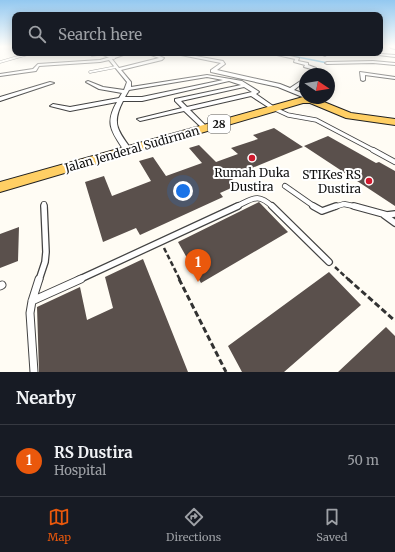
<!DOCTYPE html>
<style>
:root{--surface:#171b24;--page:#20242c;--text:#f1f3f6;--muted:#9ea1a6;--line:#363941;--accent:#ea580c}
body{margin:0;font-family:Merriweather,serif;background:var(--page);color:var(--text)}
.compass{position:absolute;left:299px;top:68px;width:36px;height:36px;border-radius:50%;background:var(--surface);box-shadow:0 2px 10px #0003;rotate:102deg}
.you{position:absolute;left:183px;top:191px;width:14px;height:14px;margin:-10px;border:3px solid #fff;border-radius:50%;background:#1a73e8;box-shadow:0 0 0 6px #1a73e833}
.badge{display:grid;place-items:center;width:26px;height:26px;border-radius:50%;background:var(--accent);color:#fff;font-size:13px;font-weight:700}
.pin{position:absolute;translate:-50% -33px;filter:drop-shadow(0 1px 2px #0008)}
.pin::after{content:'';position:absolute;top:21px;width:14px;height:12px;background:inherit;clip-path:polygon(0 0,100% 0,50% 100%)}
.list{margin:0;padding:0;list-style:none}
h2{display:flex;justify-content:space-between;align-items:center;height:52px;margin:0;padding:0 16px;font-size:17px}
h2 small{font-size:13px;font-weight:400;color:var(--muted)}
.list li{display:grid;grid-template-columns:26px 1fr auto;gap:12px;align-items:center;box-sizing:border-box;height:72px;padding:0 16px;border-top:1px solid var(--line)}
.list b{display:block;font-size:15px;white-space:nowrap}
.list p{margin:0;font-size:13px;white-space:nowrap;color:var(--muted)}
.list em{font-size:13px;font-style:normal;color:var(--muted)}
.icon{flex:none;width:22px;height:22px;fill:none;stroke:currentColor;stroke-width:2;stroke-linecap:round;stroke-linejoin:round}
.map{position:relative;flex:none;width:395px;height:372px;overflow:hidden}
.search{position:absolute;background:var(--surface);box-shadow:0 2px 10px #0003;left:12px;right:12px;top:12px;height:44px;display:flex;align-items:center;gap:10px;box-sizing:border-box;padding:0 14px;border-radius:8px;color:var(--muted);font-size:15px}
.sheet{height:124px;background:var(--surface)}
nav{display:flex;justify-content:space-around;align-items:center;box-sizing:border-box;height:56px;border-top:1px solid var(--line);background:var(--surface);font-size:11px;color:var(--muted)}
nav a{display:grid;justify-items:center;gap:2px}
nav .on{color:var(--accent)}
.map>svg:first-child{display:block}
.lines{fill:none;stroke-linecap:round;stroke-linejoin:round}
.stream{stroke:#33a2da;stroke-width:1.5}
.building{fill:#5a504c}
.lane-far4-casing{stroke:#434343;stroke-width:3}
.lane-far3-casing{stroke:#434343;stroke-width:5}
.lane-far2-casing{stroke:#434343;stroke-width:6}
.lane-far1-casing{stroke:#434343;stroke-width:8}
.lane-casing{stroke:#434343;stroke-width:9}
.street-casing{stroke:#434343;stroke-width:2}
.primary-casing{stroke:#212121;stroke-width:2}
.path-far1{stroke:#323232;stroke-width:2.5;stroke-dasharray:5 2.5;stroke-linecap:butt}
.path{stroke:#323232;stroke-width:3;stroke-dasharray:6 3;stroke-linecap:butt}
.lane-far4{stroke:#fff;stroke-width:2}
.lane-far3{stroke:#fff;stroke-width:3.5}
.lane-far2{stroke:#fff;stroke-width:4.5}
.lane-far1{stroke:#fff;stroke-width:5.5}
.lane{stroke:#fff;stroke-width:7}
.street{fill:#fff;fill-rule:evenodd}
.primary{fill:#ffcf64;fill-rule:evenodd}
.poi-dot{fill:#cf1a2e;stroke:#fff;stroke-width:1.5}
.labels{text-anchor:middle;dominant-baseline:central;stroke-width:4;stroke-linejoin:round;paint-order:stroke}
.shield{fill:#fff;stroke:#585858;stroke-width:1}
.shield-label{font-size:11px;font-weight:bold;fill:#101010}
.street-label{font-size:12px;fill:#101010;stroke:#fff}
.poi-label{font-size:12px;fill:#101010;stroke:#fff}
</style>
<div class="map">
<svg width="395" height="372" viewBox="0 0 395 372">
<rect width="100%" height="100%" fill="#fffcf4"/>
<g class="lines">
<path class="stream" d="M277,53l51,10"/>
</g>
<path class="building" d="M274,128l29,19 -73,30 8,8 -18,8 3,4 -83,38 -4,-7 -33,14 -18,-60 19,-6 8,20 39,-15 -12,-20 14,-4 13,19 36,-13 -13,-15 10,-3 17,17 22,-8 -7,-6 27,-9 -5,-4z
M328,136l48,27 3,-1 16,9v35l-91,-60z
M259,202l29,30 -87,51 -23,-41z
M19,227l-1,34 -18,7v-34z
M143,259l45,113h-149l-2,-65 43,-20 7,33 26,-12 -8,-31z
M329,272l32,33 -77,67h-42l-14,-26z
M386,327l9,9v36h-57z"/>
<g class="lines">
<g class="lane-far4-casing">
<path id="lane-far4" d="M92,55l10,-1 12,4
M0,62l28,-8
M90,72l26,-5"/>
</g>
<g class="lane-far3-casing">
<path id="lane-far3" d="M273,108l15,7 28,5 59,31"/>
</g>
<g class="lane-far2-casing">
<path id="lane-far2" d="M373,150l22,12
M285,186l30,21
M44,204v3
M235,207c18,-8 22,-15 38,0
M334,207l10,-3 14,3"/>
</g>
<g class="lane-far1-casing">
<path id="lane-far1" d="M272,206l57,56
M313,206l9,5 14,-5
M354,206l33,9 8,-1
M384,215l11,8
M39,280l6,-18 1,-10 -2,-46
M78,280l160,-74"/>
</g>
<g class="lane-casing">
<path id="lane" d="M0,286l2,-1
M32,301l49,-22
M34,372l-4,-59 2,-12 7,-22"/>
</g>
<g class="street-casing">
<path id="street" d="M390,47h5v2l-4,-1z
M123,53h6l-17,6 7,9 40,-10 -13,-5h6l12,5 -2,2 -41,10 10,12v5l76,-12 35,6 16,10 1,1 -3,2 20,14 -5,1 -20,-13 -61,14 17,17v2h-4l-19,-18 -44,10 -3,-2 45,-11 -7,-7v-2l66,-14 -12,-4 -87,20h-19c-12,23 -5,30 9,49l-4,2h-3c-13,-20 -21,-28 -8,-50l-47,9 -20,-5 3,-2 17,3 49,-9 3,-5 -23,-4 -13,-7 2,-1 15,6 21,3 3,-8 -18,-22 -9,2 -61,4 -3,5 -36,5v-2l33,-5 5,-5 62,-4zM207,77l16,3 -81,17h-17l4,-7zM244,87l8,5 -65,15 -6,-6z
M171,53h8l44,8 2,3 -8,6 63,14 10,4 15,-10v3l-11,9 11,4v4l-27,-11 -67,-15v-2l10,-7z
M268,53h7l24,5 -1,3 10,2v2l8,3 -5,6h-4l4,-5 -7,-2 1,-2 -11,-3 1,-3z
M325,53h4l-4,3 -2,-1z
M368,53l27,2v2l-25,-3z
M373,61l22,2v2l-22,-2 -46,1 -2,-1 2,-1z
M360,72l35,5v2l-30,-4v5l-2,1 -2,-1z
M50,82l4,1 -54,18v-4z"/>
</g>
<g class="primary-casing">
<path id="primary" d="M303,97l11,1 37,15 44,6v6l-49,-7 -36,-15h-7l-303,89v-10z"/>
</g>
<path class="path-far1" d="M164,248l16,32
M335,267l14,13"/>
<path class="path" d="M179,279l47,93
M348,279l47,42"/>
<use href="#lane-far4" class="lane-far4"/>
<use href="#lane-far3" class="lane-far3"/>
<use href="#lane-far2" class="lane-far2"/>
<use href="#lane-far1" class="lane-far1"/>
<use href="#lane" class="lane"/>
<use href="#street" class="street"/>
<use href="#primary" class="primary"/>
</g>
<linearGradient id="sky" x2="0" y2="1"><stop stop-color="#93c8f0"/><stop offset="0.47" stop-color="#fffefa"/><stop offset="1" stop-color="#fffefa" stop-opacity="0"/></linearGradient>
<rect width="395" height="99" fill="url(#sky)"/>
<g class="poi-dot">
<circle cx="252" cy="158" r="4"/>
<circle cx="369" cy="181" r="4"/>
</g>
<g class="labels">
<rect class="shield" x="208" y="115" width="22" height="18" rx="3"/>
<g class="shield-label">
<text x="219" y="124">28</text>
</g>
<g class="street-label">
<text transform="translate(132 149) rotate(-16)">Jalan Jenderal Sudirman</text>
</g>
<g class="poi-label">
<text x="252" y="172">Rumah Duka<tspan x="252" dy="14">Dustira</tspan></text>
<text x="361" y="174" text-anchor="end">STIKes RS<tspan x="361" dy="14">Dustira</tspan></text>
</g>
</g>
</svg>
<svg class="compass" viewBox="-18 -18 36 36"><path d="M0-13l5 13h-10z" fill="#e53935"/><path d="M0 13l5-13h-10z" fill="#9ea1a6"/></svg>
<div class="you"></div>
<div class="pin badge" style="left:198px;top:282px">1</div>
<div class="search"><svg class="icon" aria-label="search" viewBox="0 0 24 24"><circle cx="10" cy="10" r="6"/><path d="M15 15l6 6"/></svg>Search here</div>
</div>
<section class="sheet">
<h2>Nearby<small></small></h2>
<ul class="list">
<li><span class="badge">1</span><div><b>RS Dustira</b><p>Hospital</p></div><em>50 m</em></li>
</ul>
</section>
<nav>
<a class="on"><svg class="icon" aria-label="map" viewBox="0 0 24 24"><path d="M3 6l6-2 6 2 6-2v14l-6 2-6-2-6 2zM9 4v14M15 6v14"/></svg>Map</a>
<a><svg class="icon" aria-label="directions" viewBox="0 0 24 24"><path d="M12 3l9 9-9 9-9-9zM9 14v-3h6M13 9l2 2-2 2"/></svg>Directions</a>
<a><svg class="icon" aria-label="saved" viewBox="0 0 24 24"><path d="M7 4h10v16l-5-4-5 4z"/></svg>Saved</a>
</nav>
